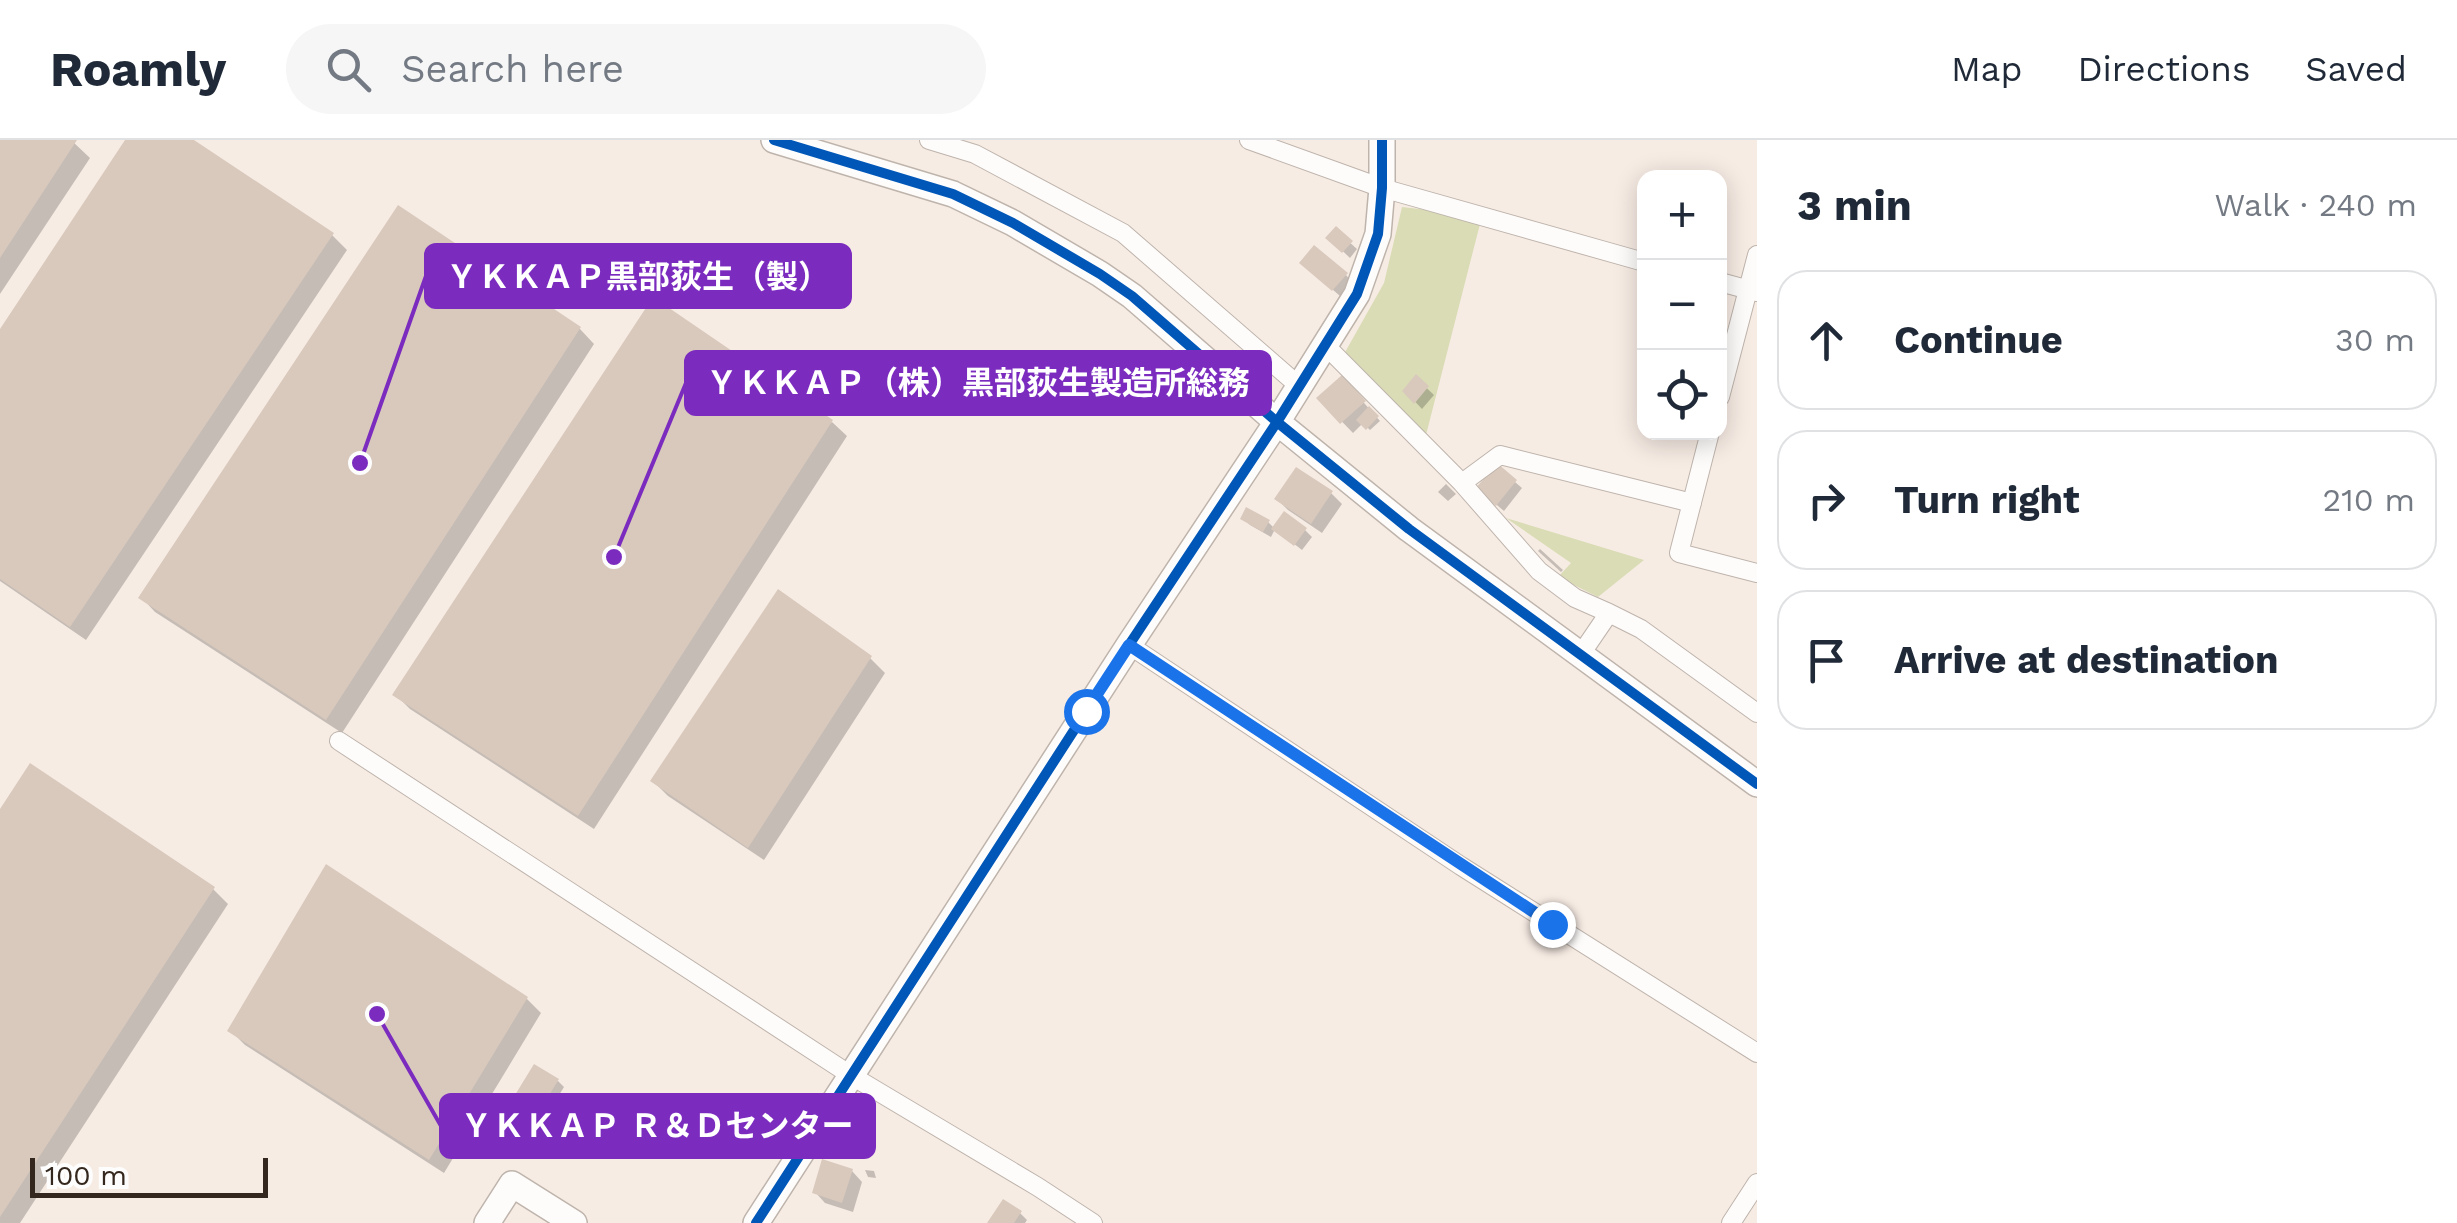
<!DOCTYPE html>
<meta charset="utf-8">
<style>
:root{--surface:#fff;--page:#f6f6f7;--text:#1f2937;--muted:#747a83;--line:#e0e1e3}
body{margin:0;font-family:"Work Sans","Noto Sans JP",sans-serif;background:var(--page);color:var(--text)}
.controls{position:absolute;right:30px;top:30px;display:grid;overflow:hidden;border-radius:20px;box-shadow:0 5px 25px #0003}
.controls button{width:90px;height:90px;display:grid;place-items:center;padding:0;border:0;border-bottom:2px solid var(--line);background:var(--surface);color:var(--text);font:50px sans-serif}
.scale{position:absolute;left:30px;bottom:25px;width:238px;box-sizing:border-box;padding-left:10px;border:5px solid #33271e;border-top:0;font-size:28px;line-height:35px;white-space:nowrap;color:#33271e;-webkit-text-stroke:8px #fdfdfd;paint-order:stroke}
.stop{position:absolute;width:30px;height:30px;margin:-22px;border:8px solid #1a73e8;border-radius:50%;background:#fff}
.stop.end{background:#1a73e8;border-color:#fff;box-shadow:0 2px 10px #0008}
.list{margin:0;padding:0;list-style:none}
h2{display:flex;justify-content:space-between;align-items:center;height:130px;margin:0;padding:0 40px;font-size:42px}
h2 small{font-size:32px;font-weight:400;color:var(--muted)}
.list li{display:grid;grid-template-columns:65px 1fr auto;gap:30px;align-items:center;box-sizing:border-box;height:140px;margin:0 20px 20px;padding:0 20px;border:2px solid var(--line);border-radius:30px}
.list b{display:block;font-size:38px;white-space:nowrap}
.list em{font-size:32px;font-style:normal;color:var(--muted)}
.icon{flex:none;width:55px;height:55px;fill:none;stroke:currentColor;stroke-width:2;stroke-linecap:round;stroke-linejoin:round}
.map{position:relative;flex:none;width:1757px;height:1083px;overflow:hidden}
header{display:flex;align-items:center;gap:60px;box-sizing:border-box;height:140px;padding:0 50px;background:var(--surface);border-bottom:2px solid var(--line)}
header strong{font-size:48px}
nav{display:flex;gap:55px;margin-inline-start:auto;font-size:35px}
.search{width:700px;height:90px;background:var(--page);display:flex;align-items:center;gap:25px;box-sizing:border-box;padding:0 35px;border-radius:55px;color:var(--muted);font-size:38px}
main{display:flex}
aside{flex:1;background:var(--surface)}
.map>svg:first-child{display:block}
.green{fill:#d9dcb5}
.shadow{fill:#0003}
.building{fill:#d9c9bc}
.lines{fill:none;stroke-linecap:round;stroke-linejoin:round}
.street-casing{stroke:#beb4ac;stroke-width:20}
.secondary-casing{stroke:#beb4ac;stroke-width:28}
.street{stroke:#fefcfb;stroke-width:18}
.secondary{stroke:#fefcfb;stroke-width:25}
.cycleway-casing{stroke:#fdfdfd;stroke-width:16}
.cycleway{stroke:#0057b8;stroke-width:10}
.route{stroke:#1a73e8;stroke-width:12}
.leader{fill:none;stroke:#7b2cbf;stroke-width:4}
.callout-dot{fill:#7b2cbf;stroke:#fdfdfd;stroke-width:4}
.callout{fill:#7b2cbf;stroke:#7b2cbf;stroke-width:4}
.callout-label{font-size:32px;text-anchor:middle;font-weight:bold;fill:#fff}
</style>
<header>
<strong>Roamly</strong>
<div class="search"><svg class="icon" aria-label="search" viewBox="0 0 24 24"><circle cx="10" cy="10" r="6"/><path d="M15 15l6 6"/></svg>Search here</div>
<nav><a>Map</a><a>Directions</a><a>Saved</a></nav>
</header>
<main>
<div class="map">
<svg width="1757" height="1083" viewBox="0 0 1757 1083">
<rect width="100%" height="100%" fill="#f7ece4"/>
<path class="green" d="M1402,67l35,4 43,13 -54,211 -82,-81 40,-71z
M1506,378l138,42 -46,37 -40,-20 13,-14z"/>
<path class="shadow" d="M0,0h71l19,18 -90,136z
M128,0h62l142,95 15,15 -261,390 -86,-59v-247z
M399,68l181,121 14,15 -252,389 -187,-121 -14,-15z
M1336,90l21,19 -7,9 -21,-20z
M1309,129l37,6 6,7 -12,14z
M1342,238l38,43 -10,9 -7,-7 -10,10 -33,-34z
M1416,238l18,17 -12,14 -17,-18z
M832,282l15,14 -253,393 -184,-120 -14,-14z
M1515,342l7,6 -18,23 -19,-16z
M1446,344l10,10 -8,7 -10,-9z
M1331,353l11,11 -20,29 -34,-23 -11,-11z
M1243,378l25,4 6,6 31,2 7,7 -10,13 -27,-21 -4,8 -21,-12z
M1540,409l23,21 -2,2 -23,-21z
M870,518l15,15 -121,187 -96,-64 -15,-15z
M0,673l213,76 15,15 -208,319h-20z
M527,859l14,14 -97,160 -199,-128 -15,-15z
M558,941l6,6 -17,28 -29,-20z
M865,1030l9,1 2,7 -8,-1z
M852,1031l10,11 -9,30 -28,-9 -10,-11z
M1020,1073l7,7 -2,3h-35z"/>
<path class="building" d="M0,0h77l-77,118z
M125,0h69l140,93 -264,394 -70,-48v-250z
M398,65l183,122 -255,393 -188,-122z
M1336,86l17,15 -11,12 -17,-15z
M1314,105l34,28 -16,18 -33,-28z
M653,157l180,123 -255,396 -186,-121z
M1416,234l13,12 -15,18 -12,-13z
M1342,235l24,26 -26,23 -24,-26z
M1369,266l10,10 -13,14 -10,-10z
M1497,323l20,17 -21,26 -21,-17z
M1296,327l37,24 -22,33 -37,-25z
M1246,367l24,13 -7,12 -23,-13z
M1284,371l23,17 -13,18 -23,-17z
M778,449l94,67 -124,192 -98,-67z
M30,623l185,124 -215,330v-408z
M326,724l202,133 -99,163 -202,-129z
M534,924l25,15 -19,31 -25,-15z
M822,1019l31,10 -11,34 -30,-10z
M1003,1059l19,12 -8,12h-27z"/>
<g class="lines">
<g class="street-casing">
<path id="street" d="M929,0l46,14 148,79 176,153
M1249,0l133,48 262,74
M1720,142l37,10
M1325,205l137,138
M1720,257l37,-142
M1710,292l-31,121 78,20
M1609,473l-34,-15 -36,-27 -77,-88 38,-28 192,48
M1129,505l332,221 296,187
M1581,514l28,-41 32,16 116,84
M339,601l513,335 186,111 55,36
M1731,1083l26,-40"/>
</g>
<g class="secondary-casing">
<path id="secondary" d="M774,0l179,54 60,29 87,51 32,22 145,126 132,107 348,255
M487,1083l25,-39 62,39
M756,1083l373,-578 148,-223 80,-128 21,-60 4,-46v-48"/>
</g>
<use href="#street" class="street"/>
<use href="#secondary" class="secondary"/>
<g class="cycleway-casing">
<path id="cycleway" d="M774,0l179,54 60,29 87,51 32,22 145,126 132,107 348,255
M756,1083l373,-578 148,-223 80,-128 21,-60 4,-46v-48"/>
</g>
<use href="#cycleway" class="cycleway"/>
</g>
<g class="lines">
<path class="route" d="M1086,571l43,-66 423,279"/>
</g>
<path class="leader" d="M360 323L426 136M614 417L686 243M377 874L441 986"/>
<g class="callout-dot">
<circle cx="360" cy="323" r="10"/>
<circle cx="614" cy="417" r="10"/>
<circle cx="377" cy="874" r="10"/>
</g>
<g class="callout">
<rect x="426" y="105" width="424" height="62" rx="10"/>
<rect x="686" y="212" width="584" height="62" rx="10"/>
<rect x="441" y="955" width="433" height="62" rx="10"/>
</g>
<g class="callout-label">
<text x="638" y="148">ＹＫＫＡＰ黒部荻生（製）</text>
<text x="978" y="254">ＹＫＫＡＰ（株）黒部荻生製造所総務</text>
<text x="657" y="997">ＹＫＫＡＰ Ｒ＆Ｄセンター</text>
</g>
</svg>
<div class="controls">
<button>+</button>
<button>−</button>
<button><svg class="icon" aria-label="locate" viewBox="0 0 24 24"><circle cx="12" cy="12" r="6"/><path d="M12 2v4M12 18v4M2 12h4M18 12h4"/></svg></button>
</div>
<div class="scale">100 m</div>
<div class="stop" style="left:1086px;top:571px"></div>
<div class="stop end" style="left:1552px;top:784px"></div>
</div>
<aside>
<h2>3 min<small>Walk · 240 m</small></h2>
<ul class="list">
<li><svg class="icon" aria-label="ahead" viewBox="0 0 24 24"><path d="M12 20V5M6 11l6-6 6 6"/></svg><div><b>Continue</b></div><em>30 m</em></li>
<li><svg class="icon" aria-label="right" viewBox="0 0 24 24"><path d="M7 20v-9h11M14 6l5 5-5 5"/></svg><div><b>Turn right</b></div><em>210 m</em></li>
<li><svg class="icon" aria-label="arrive" viewBox="0 0 24 24"><path d="M6 21V4h12l-3 4 3 4H6"/></svg><div><b>Arrive at destination</b></div></li>
</ul>
</aside>
</main>
